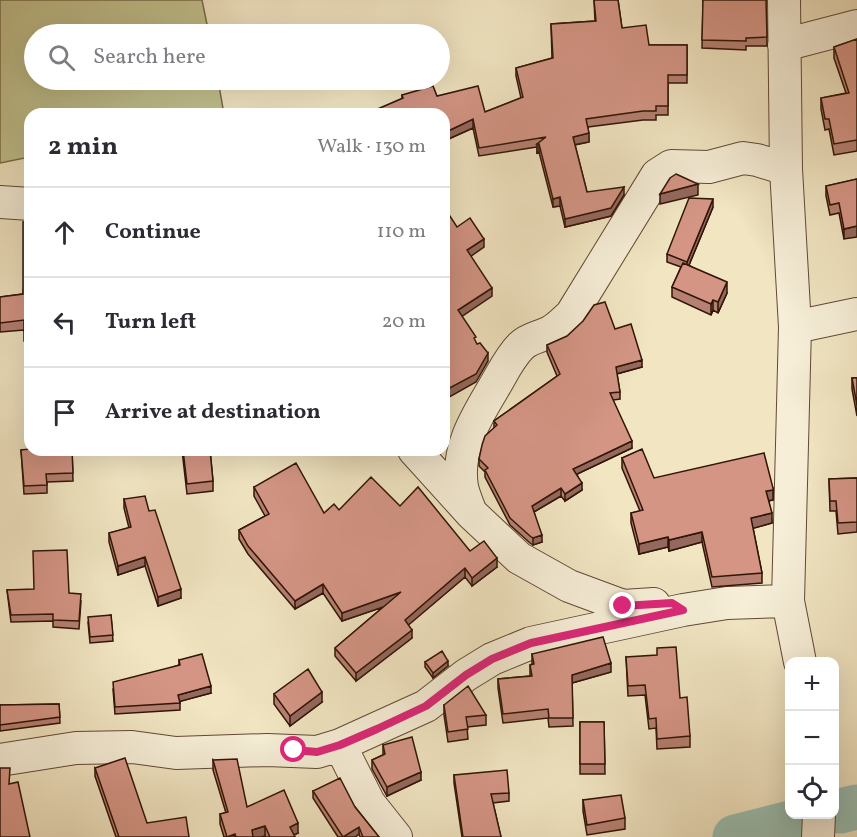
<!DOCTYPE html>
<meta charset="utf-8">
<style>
:root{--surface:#fff;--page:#f2f2f3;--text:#2b2b33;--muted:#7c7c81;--line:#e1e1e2}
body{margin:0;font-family:Vollkorn,serif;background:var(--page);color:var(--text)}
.controls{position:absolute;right:18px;bottom:18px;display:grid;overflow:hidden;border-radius:12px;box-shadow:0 6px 24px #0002}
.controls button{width:54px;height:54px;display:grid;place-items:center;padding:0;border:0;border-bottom:2px solid var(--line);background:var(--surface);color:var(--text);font:30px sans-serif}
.stop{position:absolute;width:18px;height:18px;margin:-14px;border:4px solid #db2777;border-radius:50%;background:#fff}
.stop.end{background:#db2777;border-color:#fff;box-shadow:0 2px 6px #0008}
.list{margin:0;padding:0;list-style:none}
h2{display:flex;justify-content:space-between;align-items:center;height:78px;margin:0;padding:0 24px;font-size:26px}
h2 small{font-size:20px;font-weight:400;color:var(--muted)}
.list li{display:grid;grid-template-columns:39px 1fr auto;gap:18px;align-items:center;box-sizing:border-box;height:90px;padding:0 24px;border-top:2px solid var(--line)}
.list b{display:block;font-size:22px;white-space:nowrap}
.list em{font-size:20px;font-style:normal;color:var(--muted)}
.icon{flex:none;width:33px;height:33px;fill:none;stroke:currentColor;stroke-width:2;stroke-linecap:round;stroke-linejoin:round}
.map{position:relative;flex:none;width:857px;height:837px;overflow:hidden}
.search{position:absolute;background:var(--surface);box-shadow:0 6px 24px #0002;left:24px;top:24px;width:426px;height:66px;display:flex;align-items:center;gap:15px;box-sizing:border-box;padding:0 21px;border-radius:33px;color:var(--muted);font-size:22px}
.panel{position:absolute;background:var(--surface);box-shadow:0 6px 24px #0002;left:24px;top:108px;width:426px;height:348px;border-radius:18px}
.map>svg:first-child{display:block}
.green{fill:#c2c28e;stroke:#7a6c4a;stroke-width:1.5}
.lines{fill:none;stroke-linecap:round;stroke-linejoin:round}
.river{stroke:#9bbfb2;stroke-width:45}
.minor-casing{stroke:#614936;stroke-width:34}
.minor{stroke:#f6eed7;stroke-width:32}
.wall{fill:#b68072;stroke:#311507;stroke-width:1.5}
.shaded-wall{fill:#94685d;stroke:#311507;stroke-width:1.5}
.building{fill:#d49585;stroke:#311507;stroke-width:1.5}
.route{stroke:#db2777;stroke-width:8}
</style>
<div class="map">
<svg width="857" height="837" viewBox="0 0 857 837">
<rect width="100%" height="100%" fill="#f1e5c2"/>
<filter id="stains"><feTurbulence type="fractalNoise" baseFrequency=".00333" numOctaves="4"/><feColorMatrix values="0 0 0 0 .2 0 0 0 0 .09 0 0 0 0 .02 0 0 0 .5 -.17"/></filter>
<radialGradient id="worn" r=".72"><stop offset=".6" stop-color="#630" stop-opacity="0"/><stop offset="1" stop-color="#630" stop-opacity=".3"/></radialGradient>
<path class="green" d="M0,0h202l7,34h-175v46h184l6,34h-194v43l-30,6z"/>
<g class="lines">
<path class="river" d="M840,811l17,-4
M735,837l63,-16"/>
<g class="minor-casing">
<path id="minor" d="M784,0l2,169 9,158 -7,274 12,61
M784,45l73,-19
M0,202l30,2
M795,327l62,-13
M414,450l57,63 48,45 50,28 54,20 31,-2
M471,513c-3,-8 -7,-17 -9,-26 -6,-37 13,-68 31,-98 9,-15 16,-31 28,-43 8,-8 19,-9 29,-14 8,-4 14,-11 21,-17l86,-140 14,-9 38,1 34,-9 14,2 29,9
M340,745l29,58 27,34
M0,760l76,-12 56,-1 44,6 91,-3 50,2 23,-7 86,-39 40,-31 26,-16 39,-16 152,-33 44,-7 61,-2
M818,837l1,-23"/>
</g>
<use href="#minor" class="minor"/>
</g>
<path class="wall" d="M594,0h24l4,28 27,17h38v38h-19v32h-12v5h-13l-55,7 1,15 -14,3 12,47 37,3 -13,21 -46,11 -5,-21 -7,1 -14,-55 -2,1v-6l-58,9 -6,-28 -29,13v-27l-42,-16v-3l35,1 48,16 36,-14 -5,-22v-8l36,-10 -1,-34 44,-3z
M703,0h63l1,46h-21v4l-44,-2z
M857,39v112l-23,4 -5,-26 -4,1 -4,-21v-11l25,-5 -12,-35v-11z
M857,179l-13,60 -5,-26 -9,2 -4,-19v-10z
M713,207l-24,58 38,28 -9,20 -5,-3 -2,5 -39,-18v-10l9,-20 -14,-5v-8z
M30,222v119h-6v-11l-24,2v-35l23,-3z
M615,329l27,38 -25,7 3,18v7l-7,1 19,48 -55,26 5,16 -17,11 -4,-5 -27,16 8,30 -9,3 -3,-2 -20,-18 -25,-48v-5l-6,-6v-7l15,-31v-7l63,-45 -10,-24v-7z
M852,378h5v38l-5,-27z
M21,450h51l1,31 -26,1v11l-23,1z
M182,450h28l3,31v10l-26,3z
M622,458l32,20 119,10v12l-4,1 3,22 -19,5 9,45v10l-50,4 -10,-45 -33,9 -1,-4 -29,7 -8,-31v-10l9,-2 -18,-43z
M857,478v54l-19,2 -2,-23h-6l-1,-32z
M254,487l70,26 15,-3 61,-4 70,45 27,16 -25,19 -7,-9 -57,48 4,13 -56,43 -21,-25v-8l48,-41 -41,14 -19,-28 -28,16 -47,-55 -9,-15v-9l26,-14 -11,-20z
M124,499l25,12 32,87 -23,8 -13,-40 -27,9 -9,-33v-9l20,-5 -5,-20z
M7,590l62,3 12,8 -2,28 -26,-2v-6l-42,1z
M111,615l2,26 -23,2 -2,-21z
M532,654l79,18 -39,11 1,43 -24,1 -1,-9 -45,5 -5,-35v-9l32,-3v-11l2,-1z
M626,657l54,41 10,38v11l-33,2 -1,-21 -7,1 -4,-34 -17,1z
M179,660l32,33 -31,8v9l-65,4 -2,-25 66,-24z
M425,662l23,4 -15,12 -8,-11z
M274,694l48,8 -32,24 -16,-22z
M59,704l1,19 -60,8v-26z
M444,705l42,10v10l-19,2 1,12 -20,3 -4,-27z
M580,722h24l1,52h-25z
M383,745l38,35 -34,16 -15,-27v-9l11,-5z
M213,760l34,47 51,26 -4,2 1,2h-30v-1l-4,1h-37l-4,-13v-10l6,-1 -13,-43z
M95,768l52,55 42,14h-73l-21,-61z
M454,775l55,18v8l-16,2 8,34h-39l-8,-54z
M313,791l42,16 24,30h-19l-1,-3 -4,3h-17l-25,-39z
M583,800l42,18v11l-38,6 -4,-24z"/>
<path class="shaded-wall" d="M473,119v9l-29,13v-8z
M589,133v9l-16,3v-8z
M537,144h2v8l-2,1z
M698,184v11l-38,9v-10z
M624,187v8l-13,21 -46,11v-8z
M560,197v9l-7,1v-8z
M713,199v8l-26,63v-8z
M857,226v11l-13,2v-10z
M484,239v8l-17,12v-9z
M727,282v11l-9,20v-11z
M492,288v8l-34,23v-9z
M713,300v10l-2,5v-11z
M488,353v8l-12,21 -32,18v-9z
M642,360v7l-26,7v-7z
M632,441v7l-59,28v-7z
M582,483v7l-17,11v-7z
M561,488v8l-29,17v-7z
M773,490v10l-7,1v-10z
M772,513v10l-21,6v-11z
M702,532v10l-33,9v-11z
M542,535v7l-9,3v-7z
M668,537v10l-29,7v-10z
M145,557v9l-27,9v-9z
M497,558v9l-25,19v-8z
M465,568v9l-60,51v-8z
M323,584v9l-28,16v-8z
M181,589v9l-23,8v-9z
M401,592v9l-59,20v-8z
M412,630v8l-56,43v-8z
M448,661v5l-15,12v-5z
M611,663v9l-39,11v-8z
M211,686v7l-33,9v-7z
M322,692v10l-32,24v-10z
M421,772v8l-34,16v-9z
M298,823v10l-8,4v-10z
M265,826v10l-4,1h-9v-7z
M359,827v7l-4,3h-12z"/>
<path class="building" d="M594,0h24l4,28 24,-3 3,20h38v30h-19v31h-12v5h-13l-57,8 3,14 -16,4 14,55 37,-5 -13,21 -46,11 -5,-22 -7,2 -14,-55h-2l9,-7 -67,11 -6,-29 -29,14v-19h-78l37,-16 -1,-3 31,-9 4,10 41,-10 7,26 38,-15 -7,-29 37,-10 -2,-34 45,-3z
M703,0h63l1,37 -21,1v3l-44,-1z
M857,39v101l-23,4 -5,-25h-4l-4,-21 28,-5 -15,-46z
M315,111l1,3h-12z
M676,174l22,10 -38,10 10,-16z
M857,179v47l-13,3 -5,-26 -9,2 -4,-19z
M689,198l24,1 -26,63 -20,-8z
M444,207l13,20 13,-9 14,21 -17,11 25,38 -34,22 18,27 -2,1 3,6 3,-1 8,10 -12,21 -32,17z
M23,222h7v109h-6v-11l-24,3v-26l23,-3z
M683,263l44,19 -9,20 -5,-2 -2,4 -39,-17z
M605,302l10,27 16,-5 11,36 -26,7 4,25 -10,1 22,48 -59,28 9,14 -17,11 -4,-6 -29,18 10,29 -9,3 -3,-2 -20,-18 -25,-48 3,-2 -9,-9 3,-14 3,-9 12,-11 -3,-4 66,-47 -13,-29 20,-9 16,-15 11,-16z
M852,378h5v27z
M30,449v1h42l1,23 -27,1 1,11 -23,1 -3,-36z
M642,449l12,29 110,-25 9,35v2l-7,1 6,22 -21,5 11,55 -50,4 -10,-45 -33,8 -1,-3 -29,7 -8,-31 12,-3 -21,-52z
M183,450h27l3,31 -26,3z
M296,463l28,50 10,-9 5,6 32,-33 29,29 18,-19 52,64 14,-10 13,17 -25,20 -7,-10 -60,52 7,10 -56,43 -21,-25 66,-56 -59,21 -19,-29 -28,17 -47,-55 -9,-16 30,-16 -15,-27z
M857,478v44l-19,1 -2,-22h-6l-1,-22z
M145,496l4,15 6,-1 26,79 -23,8 -13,-40 -27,9 -9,-33 22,-6 -7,-28z
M67,550l2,43 12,1 -2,27 -26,-1v-6l-42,1 -4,-25 27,-1 -1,-38z
M111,615l2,20 -23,2 -2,-20z
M603,637l8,26 -39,12 1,43h-24l-1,-9 -45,5 -5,-35 34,-3 -2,-11 4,-1 -2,-10z
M676,647l4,51 7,-1 3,39 -33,3 -1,-21 -7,1 -4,-34 -17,1 -2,-29 31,-2v-7z
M442,651l6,10 -15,12 -8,-11z
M202,654l9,32 -33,9 2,8 -65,4 -2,-25 67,-17 -1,-5z
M308,669l14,23 -32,24 -16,-22z
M468,686l18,29 -20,2 2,12 -20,3 -4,-27z
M59,704l1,13 -60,8v-20z
M580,722h24l1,42h-25z
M412,737l9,35 -34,15 -15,-27 13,-6 -2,-9z
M125,758l22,65 39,-6 3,20h-70l-24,-69z
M237,759l10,48 37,-17 14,33 -8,4 5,10h-25l-5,-11 -13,4 1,7h-17l-1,-3 -8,3 -7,-23 8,-2 -15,-52z
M0,768h10l-1,16 9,-2 12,55h-30z
M507,770l2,23 -18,1 10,43h-38l-9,-62z
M340,778l15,29 24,30h-16l-4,-10 -16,10 -30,-46z
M621,795l4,23 -38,7 -4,-25z"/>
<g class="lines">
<path class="route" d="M294,750l23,2 23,-7 37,-16 49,-23 40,-31 26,-16 39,-16 152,-33 -11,-7 -49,3"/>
</g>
<rect width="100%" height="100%" filter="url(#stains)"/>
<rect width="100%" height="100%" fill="url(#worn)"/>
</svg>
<div class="controls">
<button>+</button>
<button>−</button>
<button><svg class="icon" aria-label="locate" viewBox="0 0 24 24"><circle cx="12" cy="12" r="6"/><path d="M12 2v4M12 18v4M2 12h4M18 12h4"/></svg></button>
</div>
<div class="stop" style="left:294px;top:750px"></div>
<div class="stop end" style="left:623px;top:606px"></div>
<div class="search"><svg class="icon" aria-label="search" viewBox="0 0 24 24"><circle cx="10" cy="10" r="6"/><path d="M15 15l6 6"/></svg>Search here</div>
<section class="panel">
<h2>2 min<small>Walk · 130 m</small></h2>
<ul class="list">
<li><svg class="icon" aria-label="ahead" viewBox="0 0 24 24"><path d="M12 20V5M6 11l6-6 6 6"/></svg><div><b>Continue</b></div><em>110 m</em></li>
<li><svg class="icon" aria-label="left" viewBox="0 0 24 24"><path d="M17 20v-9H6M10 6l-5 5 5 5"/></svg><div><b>Turn left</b></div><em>20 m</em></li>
<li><svg class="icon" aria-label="arrive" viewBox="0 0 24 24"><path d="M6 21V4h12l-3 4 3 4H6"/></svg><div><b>Arrive at destination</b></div></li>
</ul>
</section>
</div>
